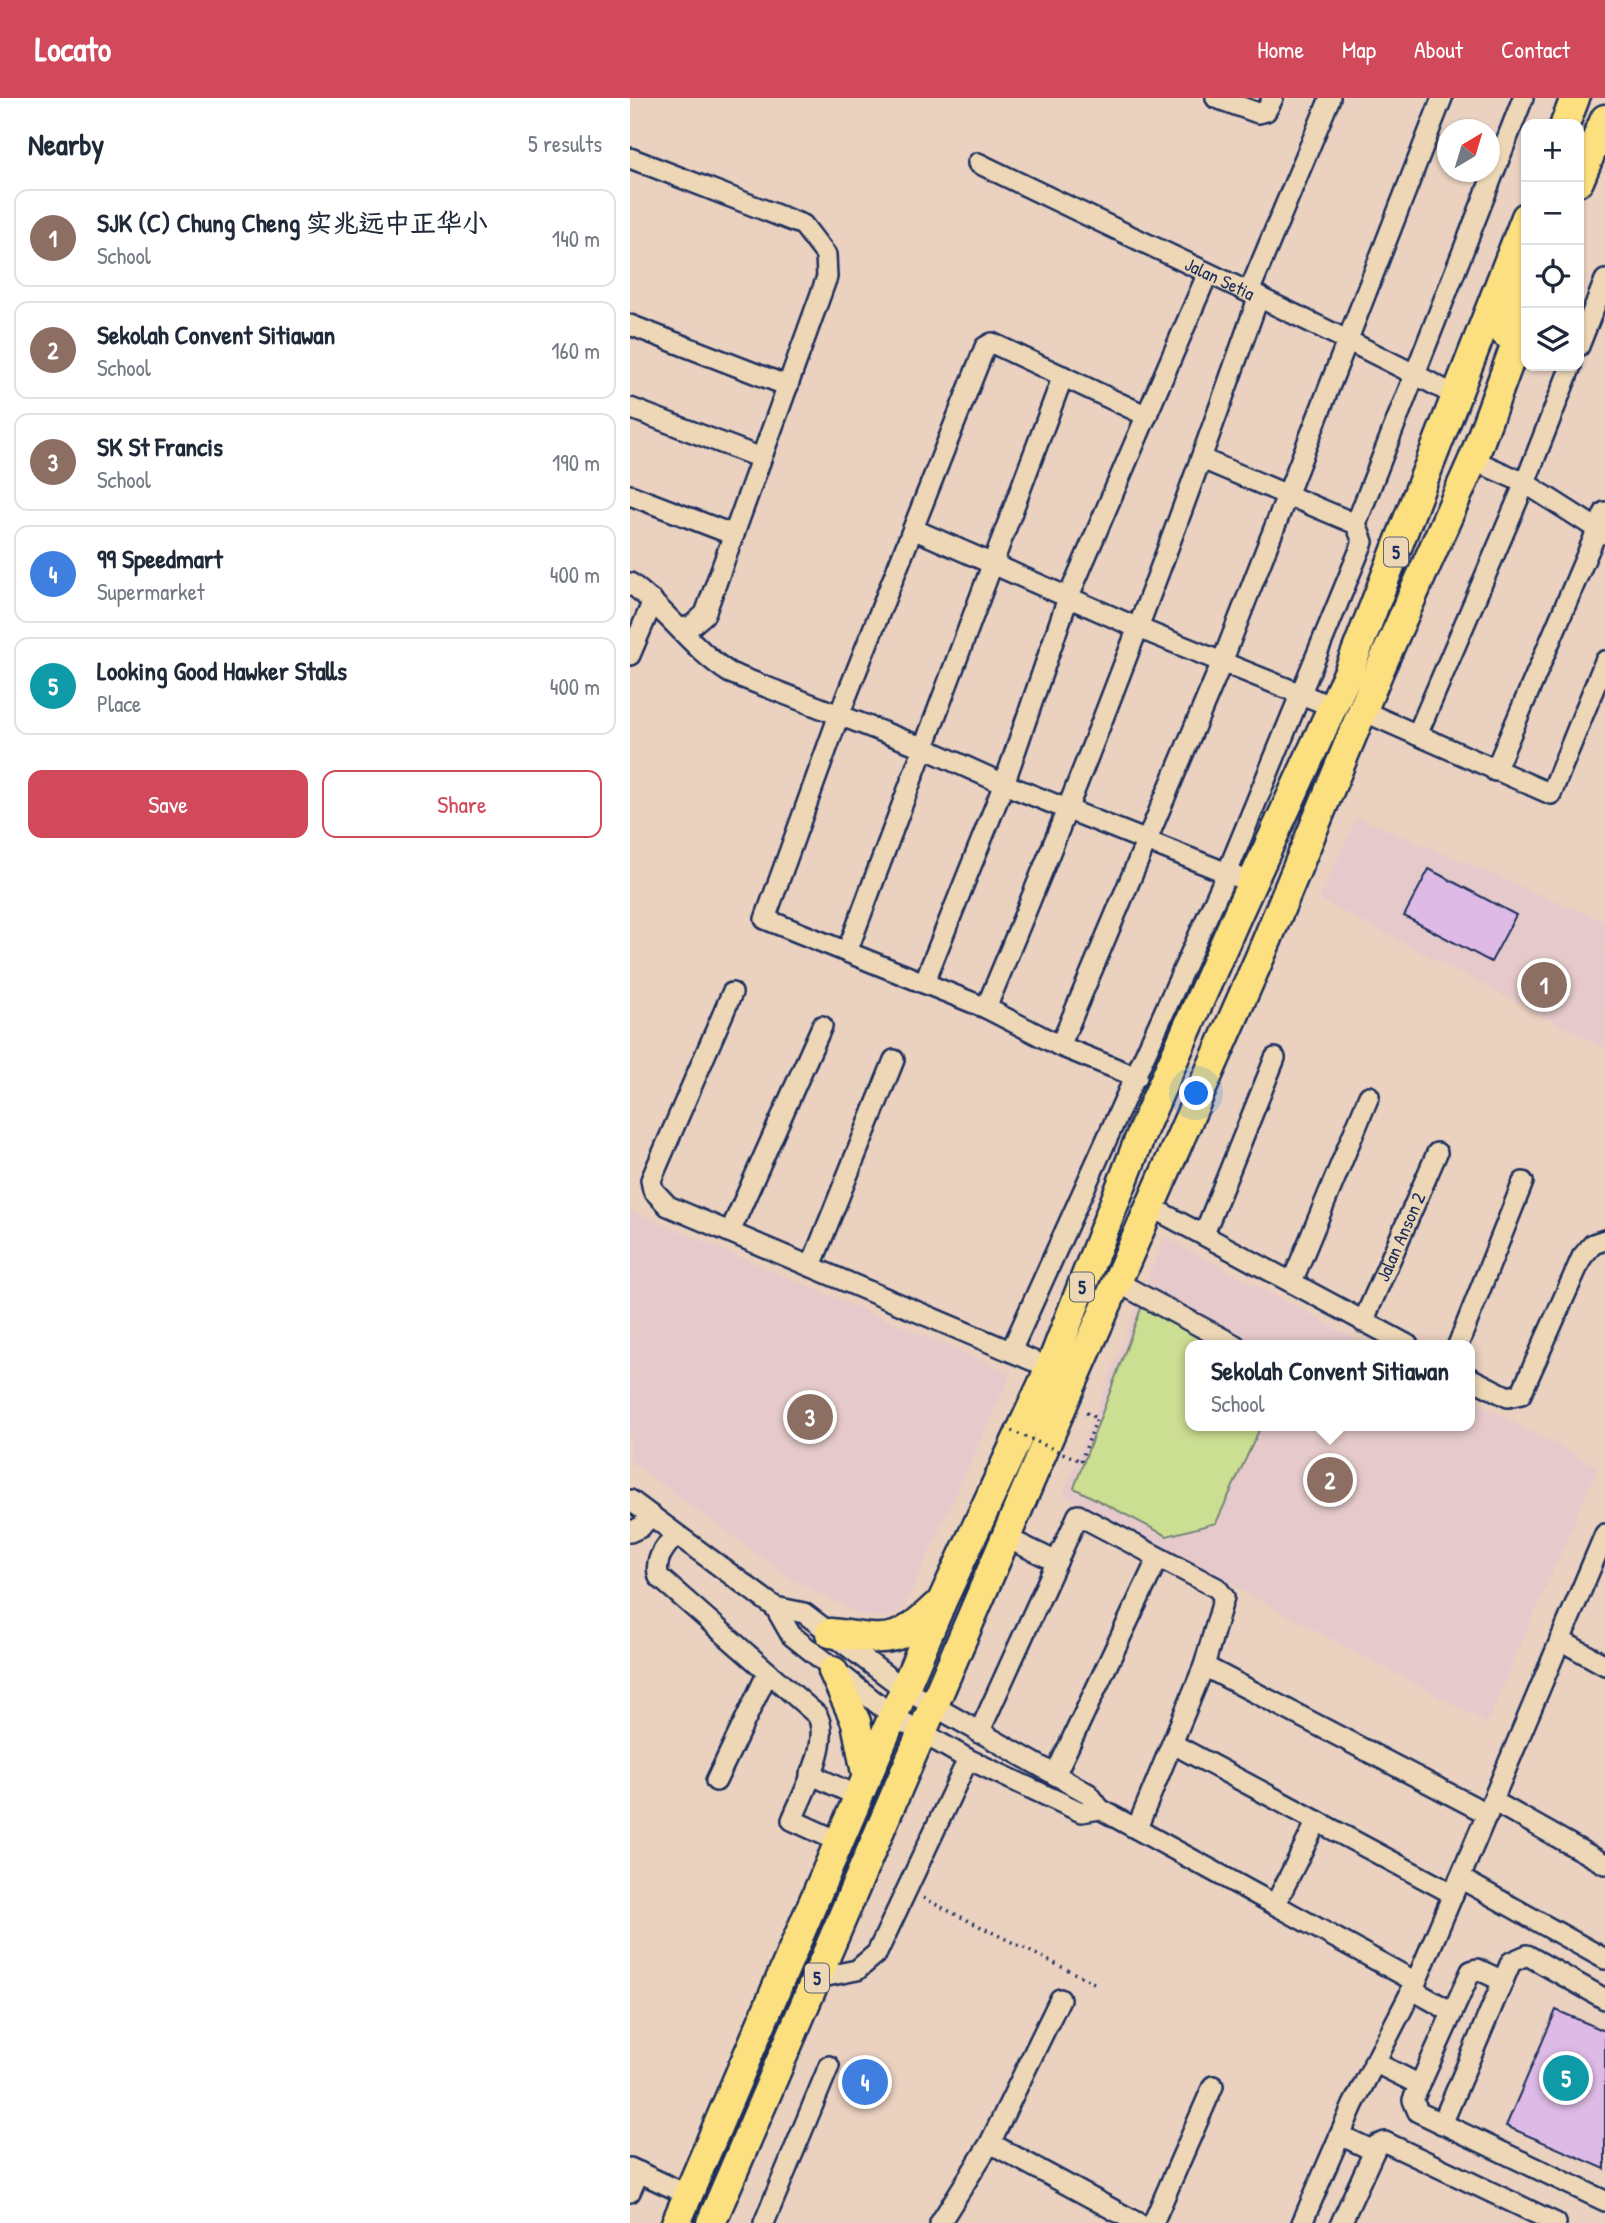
<!DOCTYPE html>
<meta charset="utf-8">
<style>
:root{--surface:#fff;--page:#f6f6f7;--text:#1f2937;--muted:#747a83;--line:#e0e1e3;--accent:#d1495b}
body{margin:0;font-family:"Patrick Hand","LXGW WenKai TC",sans-serif;background:var(--page);color:var(--text)}
.controls{position:absolute;right:21px;top:21px;display:grid;overflow:hidden;border-radius:14px;box-shadow:0 2px 5px #0004}
.controls button{width:63px;height:63px;display:grid;place-items:center;padding:0;border:0;border-bottom:2px solid var(--line);background:var(--surface);color:var(--text);font:35px sans-serif}
.compass{position:absolute;left:807px;top:21px;width:63px;height:63px;border-radius:50%;background:var(--surface);box-shadow:0 2px 5px #0004;rotate:38deg}
.you{position:absolute;left:567px;top:996px;width:24px;height:24px;margin:-18px;border:5px solid #fff;border-radius:50%;background:#1a73e8;box-shadow:0 0 0 10px #1a73e833}
.badge{display:grid;place-items:center;width:46px;height:46px;border-radius:50%;background:var(--accent);color:#fff;font-size:23px;font-weight:700}
.pin{position:absolute;translate:-50% -50%;border:4px solid #fff;box-shadow:0 2px 7px #0006}
.popup{position:absolute;left:555px;top:1242px;width:290px;height:91px;box-sizing:border-box;display:grid;place-content:center;border-radius:14px;background:var(--surface);filter:drop-shadow(0 2px 5px #0005);font-size:23px;white-space:nowrap;color:var(--muted)}
.popup b{font-size:26px;color:var(--text)}
.popup::after{content:'';position:absolute;left:50%;top:100%;margin-left:-14px;border:14px solid transparent;border-top-color:var(--surface)}
.list{margin:0;padding:0;list-style:none}
h2{display:flex;justify-content:space-between;align-items:center;height:91px;margin:0;padding:0 28px;font-size:30px}
h2 small{font-size:23px;font-weight:400;color:var(--muted)}
.list li{display:grid;grid-template-columns:46px 1fr auto;gap:21px;align-items:center;box-sizing:border-box;height:98px;margin:0 14px 14px;padding:0 14px;border:2px solid var(--line);border-radius:14px}
.list b{display:block;font-size:26px;white-space:nowrap}
.list p{margin:0;font-size:23px;white-space:nowrap;color:var(--muted)}
.list em{font-size:23px;font-style:normal;color:var(--muted)}
.actions{display:flex;gap:14px;padding:21px 28px}
.actions a{flex:1;padding:16px 0;border:2px solid var(--accent);border-radius:14px;text-align:center;font-size:24px;color:var(--accent)}
.actions .main{background:var(--accent);color:#fff}
.icon{flex:none;width:38px;height:38px;fill:none;stroke:currentColor;stroke-width:2;stroke-linecap:round;stroke-linejoin:round}
.map{position:relative;flex:none;width:975px;height:2125px;overflow:hidden}
header{display:flex;align-items:center;gap:42px;box-sizing:border-box;height:98px;padding:0 35px;background:var(--accent);color:#fff}
header strong{font-size:33px}
nav{display:flex;gap:38px;margin-inline-start:auto;font-size:24px}
main{display:flex}
aside{flex:1;background:var(--surface)}
.map>svg:first-child{display:block}
.built{fill:#e6cacb}
.green{fill:#ccde92;stroke:#748678;stroke-width:2}
.building{fill:#debbe6;stroke:#1b2f5e;stroke-width:2}
.lines{fill:none;stroke-linecap:round;stroke-linejoin:round}
.minor-casing{stroke:#1b2f5e;stroke-width:24}
.highway-casing{stroke:#1b2f5e;stroke-width:33}
.path{stroke:#1b2f5e;stroke-width:3.5;stroke-dasharray:2 5;stroke-linecap:butt}
.minor{stroke:#edd7b6;stroke-width:19}
.highway{stroke:#fce080;stroke-width:28}
.path-bridge{stroke:#1b2f5e;stroke-width:3.5;stroke-dasharray:2 5;stroke-linecap:butt}
.labels{text-anchor:middle;dominant-baseline:central;stroke-width:6;stroke-linejoin:round;paint-order:stroke}
.shield{fill:#edd7b6;stroke:#5a6178;stroke-width:2}
.shield-label{font-size:18px;font-weight:bold;fill:#1b2f5e}
.street-label{font-size:19px;fill:#1b2f5e;stroke:#edd7b6}
</style>
<header>
<strong>Locato</strong>
<nav><a>Home</a><a>Map</a><a>About</a><a>Contact</a></nav>
</header>
<main>
<aside>
<h2>Nearby<small>5 results</small></h2>
<ul class="list">
<li><span class="badge" style="background:#8d6e63">1</span><div><b>SJK (C) Chung Cheng 实兆远中正华小</b><p>School</p></div><em>140 m</em></li>
<li><span class="badge" style="background:#8d6e63">2</span><div><b>Sekolah Convent Sitiawan</b><p>School</p></div><em>160 m</em></li>
<li><span class="badge" style="background:#8d6e63">3</span><div><b>SK St Francis</b><p>School</p></div><em>190 m</em></li>
<li><span class="badge" style="background:#3f7fe0">4</span><div><b>99 Speedmart</b><p>Supermarket</p></div><em>400 m</em></li>
<li><span class="badge" style="background:#0f9aa8">5</span><div><b>Looking Good Hawker Stalls</b><p>Place</p></div><em>400 m</em></li>
</ul>
<div class="actions"><a class="main">Save</a><a>Share</a></div>
</aside>
<div class="map">
<svg width="975" height="2125" viewBox="0 0 975 2125">
<rect width="100%" height="100%" fill="#ead1c0"/>
<filter id="ink" filterUnits="userSpaceOnUse"><feTurbulence type="fractalNoise" baseFrequency=".0143" numOctaves="2"/><feDisplacementMap in="SourceGraphic" scale="14" xChannelSelector="R" yChannelSelector="G"/><feConvolveMatrix kernelMatrix="1 2 1 2 8 2 1 2 1" color-interpolation-filters="sRGB"/></filter>
<g filter="url(#ink)">
<path class="built" d="M727,719l248,105v126l-286,-149z
M0,1112l381,163 -108,237 -16,8 -26,-3 -68,-35 -163,-119z
M534,1139l204,108h-178v81h280v-27l128,68 -111,256 -424,-229z"/>
<path class="green" d="M512,1208l74,39h-26v81h71l-45,97 -49,13 -93,-48z"/>
<path class="building" d="M799,771l87,46 -25,47 -87,-46z
M926,1912l49,21v138l-99,-43z"/>
<g class="lines">
<g class="minor-casing">
<g id="minor">
<path d="M586,0l42,15 8,-2 7,-13"/>
<path d="M0,60l173,67 23,30 1,22 -122,337 -14,12 -10,2"/>
<path id="s1" d="M348,65c160,78 323,151 480,234"/>
<path d="M619,194l81,-194"/>
<path d="M0,227l158,61"/>
<path d="M949,248l26,-66"/>
<path d="M0,310l131,50"/>
<path d="M572,361l154,65"/>
<path d="M843,362l52,23 80,51"/>
<path d="M0,397l104,40"/>
<path d="M283,431l225,99 195,79"/>
<path d="M0,485c37,27 62,66 100,90l192,74 82,37 233,93"/>
<path d="M0,557l23,-54"/>
<path d="M733,613l188,83 54,-133"/>
<path d="M787,637l108,-252 46,-117"/>
<path d="M865,673l110,-259"/>
<path d="M217,854l216,-576"/>
<path d="M294,885l80,-199 64,-186 139,-323"/>
<path d="M102,895l-81,187 2,10 15,16 382,162"/>
<path d="M356,910c98,-234 189,-472 273,-712"/>
<path d="M430,948l162,-384 220,-564"/>
<path d="M507,979l-77,-31 -74,-38 -221,-89 74,-204 146,-368 7,-4 155,73"/>
<path d="M521,1109l257,138"/>
<path d="M100,1134l92,-206"/>
<path d="M574,1136l71,-176"/>
<path d="M181,1168l83,-206"/>
<path d="M487,1184l118,63"/>
<path d="M662,1184l77,-186"/>
<path id="s2" d="M733,1224l74,-169"/>
<path d="M828,1247l65,-163"/>
<path d="M381,1253l216,-478 136,-331 -7,-18 167,-426"/>
<path d="M840,1280l38,19 13,-3 61,-137 11,-13 12,-4"/>
<path d="M0,1402l145,107 29,6 100,76 185,105 11,15 316,173"/>
<path d="M0,1434l11,-5 9,-11"/>
<path d="M45,1437c-10,13 -22,25 -16,42l158,138c15,26 -14,78 -25,105l48,22"/>
<path d="M377,1440l50,24"/>
<path d="M145,1509l16,28 102,81 75,43 113,53 19,-3"/>
<path d="M930,1542l45,25"/>
<path d="M349,1635l99,-218 139,73 7,9 -20,69"/>
<path d="M543,1646l280,150"/>
<path d="M180,1676l49,23"/>
<path d="M425,1677l103,-217"/>
<path d="M86,1683l52,-109"/>
<path d="M863,1703l112,63"/>
<path d="M507,1730l67,-162 284,148"/>
<path d="M830,1780l145,81"/>
<path d="M646,1805l41,-82"/>
<path d="M187,1880l40,-8 20,-17 91,-194"/>
<path d="M873,1883l-26,-12 -6,2 -58,129 5,12 187,89"/>
<path d="M781,1891l41,23"/>
<path d="M744,1964l46,23"/>
<path d="M812,2026l69,-162 16,-7 78,44"/>
<path d="M710,2037l34,16"/>
<path d="M360,2045l148,80"/>
<path d="M0,2070l58,27"/>
<path d="M0,2094l9,-20"/>
<path d="M134,2125l65,-157"/>
<path d="M310,2125l50,-80 70,-144"/>
<path d="M523,2125l60,-137"/>
<path d="M672,2125l51,-118 63,-123 189,-448"/>
<path d="M711,2125l36,-78 8,-3 171,81"/>
</g>
</g>
<g class="highway-casing">
<path id="highway" d="M935,26l10,-26
M949,83l26,-62
M875,235l21,-57
M200,1535c55,6 63,15 105,-26
M203,1573l23,51 11,56
M46,2125l267,-624 107,-231 94,-241 94,-214 110,-240 178,-456
M81,2125l353,-821 196,-445 119,-286 94,-211 53,-144"/>
</g>
<path class="path" d="M451,1363l16,-43 -12,-6
M293,1800l171,85"/>
<use href="#minor" class="minor"/>
<use href="#highway" class="highway"/>
<path class="path-bridge" d="M375,1330l76,33"/>
</g>
</g>
<g class="labels">
<g class="shield">
<rect x="754" y="439.5" width="24" height="29" rx="5"/>
<rect x="440" y="1174.5" width="24" height="29" rx="5"/>
<rect x="175" y="1865.5" width="24" height="29" rx="5"/>
</g>
<g class="shield-label">
<text x="766" y="454">5</text>
<text x="452" y="1189">5</text>
<text x="187" y="1880">5</text>
</g>
<g class="street-label">
<text stroke="none"><textPath href="#s1" startOffset="268">Jalan Setia</textPath></text>
<text stroke="none"><textPath href="#s2" startOffset="93">Jalan Anson 2</textPath></text>
</g>
</g>
</svg>
<div class="controls">
<button>+</button>
<button>−</button>
<button><svg class="icon" aria-label="locate" viewBox="0 0 24 24"><circle cx="12" cy="12" r="6"/><path d="M12 2v4M12 18v4M2 12h4M18 12h4"/></svg></button>
<button><svg class="icon" aria-label="layers" viewBox="0 0 24 24"><path d="M12 4l9 5-9 5-9-5zM3 14l9 5 9-5"/></svg></button>
</div>
<svg class="compass" viewBox="-18 -18 36 36"><path d="M0-13l5 13h-10z" fill="#e53935"/><path d="M0 13l5-13h-10z" fill="#747a83"/></svg>
<div class="you"></div>
<div class="pin badge" style="left:914px;top:887px;background:#8d6e63">1</div>
<div class="pin badge" style="left:700px;top:1382px;background:#8d6e63">2</div>
<div class="popup"><b>Sekolah Convent Sitiawan</b>School</div>
<div class="pin badge" style="left:180px;top:1319px;background:#8d6e63">3</div>
<div class="pin badge" style="left:235px;top:1984px;background:#3f7fe0">4</div>
<div class="pin badge" style="left:936px;top:1980px;background:#0f9aa8">5</div>
</div>
</main>
